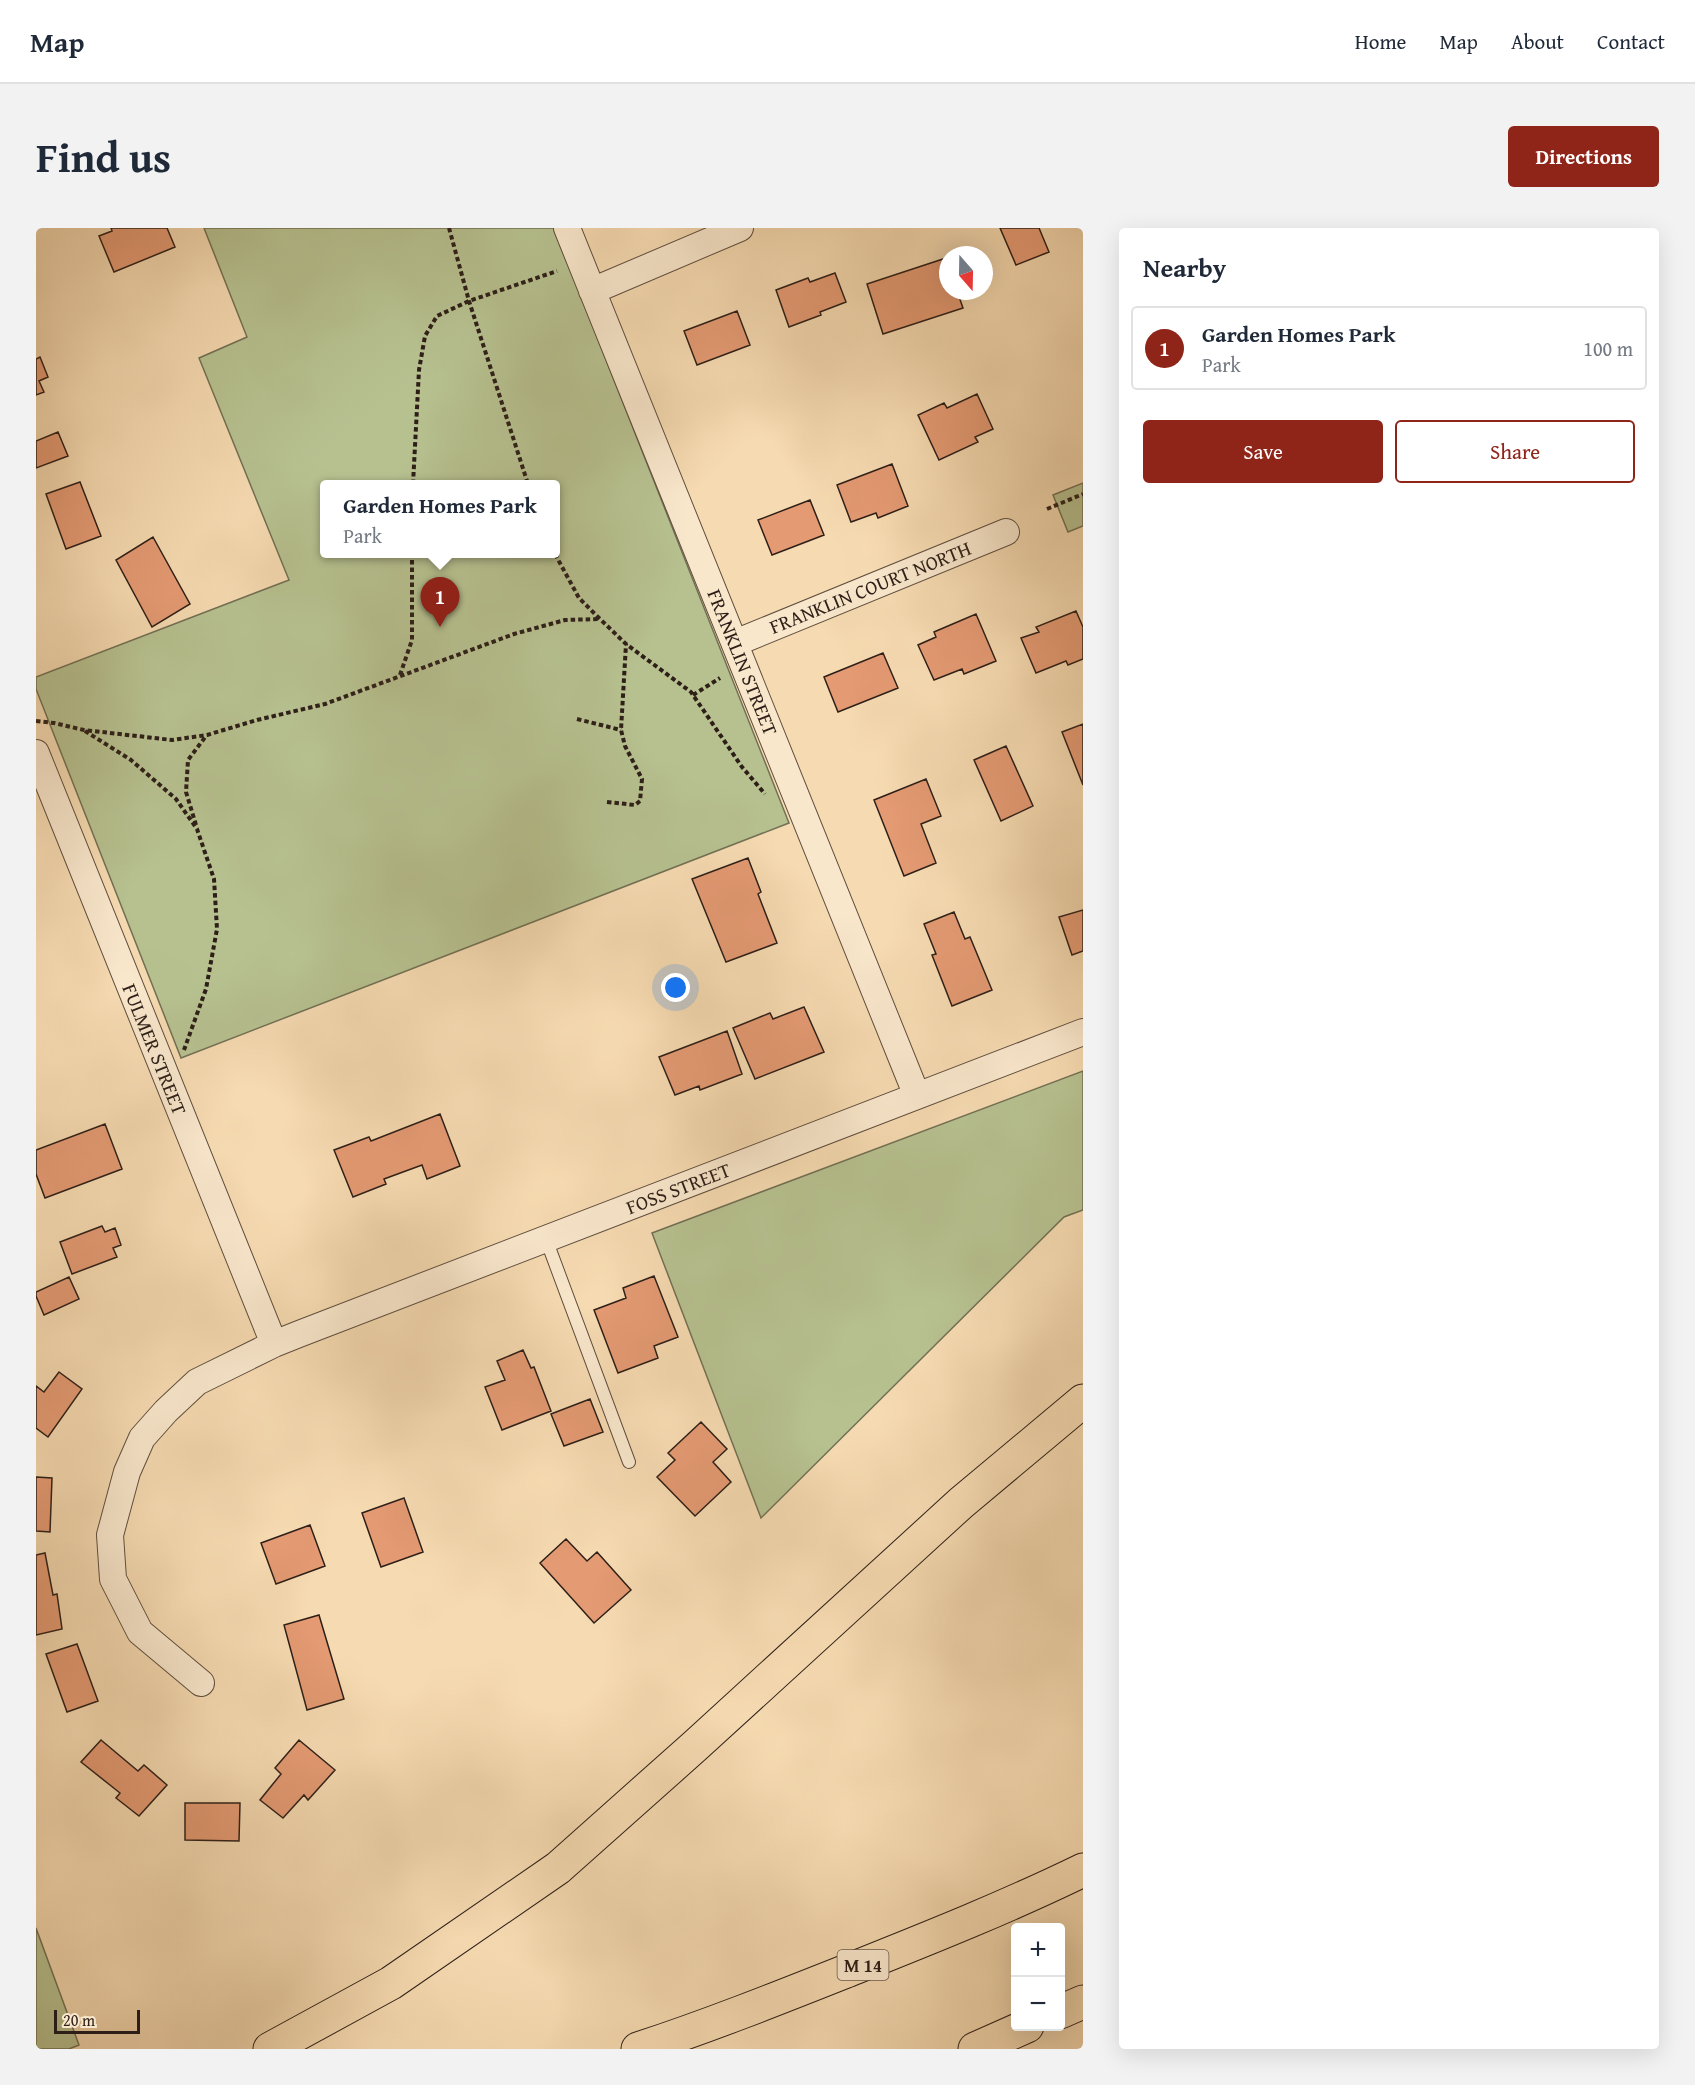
<!DOCTYPE html>
<meta charset="utf-8">
<style>
:root{--surface:#fff;--page:#f2f2f3;--text:#1f2937;--muted:#747a83;--line:#e0e1e3;--accent:#8f2418}
body{margin:0;font-family:"Gentium Book Plus",serif;background:var(--page);color:var(--text)}
.controls{position:absolute;right:18px;bottom:18px;display:grid;overflow:hidden;border-radius:6px;box-shadow:0 6px 24px #0002}
.controls button{width:54px;height:54px;display:grid;place-items:center;padding:0;border:0;border-bottom:2px solid var(--line);background:var(--surface);color:var(--text);font:30px sans-serif}
.compass{position:absolute;left:903px;top:18px;width:54px;height:54px;border-radius:50%;background:var(--surface);box-shadow:0 6px 24px #0002;rotate:160deg}
.scale{position:absolute;left:18px;bottom:15px;width:86px;box-sizing:border-box;padding-left:6px;border:3px solid #2d1f18;border-top:0;font-size:16px;line-height:21px;white-space:nowrap;color:#2d1f18;-webkit-text-stroke:4px #f9e7cc;paint-order:stroke}
.you{position:absolute;left:640px;top:760px;width:21px;height:21px;margin:-15px;border:4px solid #fff;border-radius:50%;background:#1a73e8;box-shadow:0 0 0 9px #1a73e833}
.badge{display:grid;place-items:center;width:39px;height:39px;border-radius:50%;background:var(--accent);color:#fff;font-size:20px;font-weight:700}
.pin{position:absolute;translate:-50% -50px;filter:drop-shadow(0 2px 3px #0008)}
.pin::after{content:'';position:absolute;top:32px;width:21px;height:18px;background:inherit;clip-path:polygon(0 0,100% 0,50% 100%)}
.popup{position:absolute;left:284px;top:252px;width:240px;height:78px;box-sizing:border-box;display:grid;place-content:center;border-radius:6px;background:var(--surface);filter:drop-shadow(0 2px 4px #0005);font-size:20px;white-space:nowrap;color:var(--muted)}
.popup b{font-size:22px;color:var(--text)}
.popup::after{content:'';position:absolute;left:50%;top:100%;margin-left:-12px;border:12px solid transparent;border-top-color:var(--surface)}
.list{margin:0;padding:0;list-style:none}
h2{display:flex;justify-content:space-between;align-items:center;height:78px;margin:0;padding:0 24px;font-size:26px}
h2 small{font-size:20px;font-weight:400;color:var(--muted)}
.list li{display:grid;grid-template-columns:39px 1fr auto;gap:18px;align-items:center;box-sizing:border-box;height:84px;margin:0 12px 12px;padding:0 12px;border:2px solid var(--line);border-radius:6px}
.list b{display:block;font-size:22px;white-space:nowrap}
.list p{margin:0;font-size:20px;white-space:nowrap;color:var(--muted)}
.list em{font-size:20px;font-style:normal;color:var(--muted)}
.actions{display:flex;gap:12px;padding:18px 24px}
.actions a{flex:1;padding:14px 0;border:2px solid var(--accent);border-radius:6px;text-align:center;font-size:21px;color:var(--accent)}
.actions .main{background:var(--accent);color:#fff}
.map{position:relative;flex:none;width:1047px;height:1821px;overflow:hidden;border-radius:6px}
header{display:flex;align-items:center;gap:36px;box-sizing:border-box;height:84px;padding:0 30px;background:var(--surface);border-bottom:2px solid var(--line)}
header strong{font-size:28px}
nav{display:flex;gap:33px;margin-inline-start:auto;font-size:21px}
.intro{display:flex;align-items:center;justify-content:space-between;box-sizing:border-box;height:144px;padding:0 36px}
h1{margin:0;font-size:42px}
.button{padding:15px 27px;border-radius:6px;background:var(--accent);color:#fff;font-size:21px;font-weight:700}
main{display:flex;gap:36px;padding:0 36px}
aside{flex:1;background:var(--surface);border-radius:6px;box-shadow:0 6px 24px #0002}
.map>svg:first-child{display:block}
.green{fill:#b7c190;stroke:#727054;stroke-width:1.5;fill-rule:evenodd}
.building{fill:#e49a73;stroke:#2d1f18;stroke-width:1.5}
.lines{fill:none;stroke-linecap:round;stroke-linejoin:round}
.service-casing{stroke:#5f4e3e;stroke-width:14}
.minor-casing{stroke:#5f4e3e;stroke-width:28}
.motorway-casing{stroke:#2d1f18;stroke-width:35}
.path{stroke:#2d1f18;stroke-width:4;stroke-dasharray:4.5 3;stroke-linecap:butt}
.service{stroke:#f9e7cc;stroke-width:12}
.minor{stroke:#f9e7cc;stroke-width:26}
.motorway{stroke:#f6dab1;stroke-width:33}
.labels{text-anchor:middle;dominant-baseline:central;stroke-width:5;stroke-linejoin:round;paint-order:stroke}
.shield{fill:#f9e7cc;stroke:#6a5b4e;stroke-width:1.5}
.shield-label{font-size:18px;font-weight:bold;fill:#2d1f18}
.street-label{font-size:20px;fill:#2d1f18;stroke:#f9e7cc}
</style>
<header>
<strong>Map</strong>
<nav><a>Home</a><a>Map</a><a>About</a><a>Contact</a></nav>
</header>
<div class="intro"><h1>Find us</h1><a class="button">Directions</a></div>
<main>
<div class="map">
<svg width="1047" height="1821" viewBox="0 0 1047 1821">
<rect width="100%" height="100%" fill="#f6dab1"/>
<filter id="stains"><feTurbulence type="fractalNoise" baseFrequency=".00333" numOctaves="4"/><feColorMatrix values="0 0 0 0 .2 0 0 0 0 .09 0 0 0 0 .02 0 0 0 .5 -.17"/></filter>
<radialGradient id="worn" r=".72"><stop offset=".6" stop-color="#630" stop-opacity="0"/><stop offset="1" stop-color="#630" stop-opacity=".3"/></radialGradient>
<path class="green" d="M168,0h350l235,595 -608,235 -145,-369v-12l253,-97 -90,-222 48,-21zM288,256h232v70h-232z
M1047,255v43l-15,6 -15,-37z
M1047,843v139l-19,7 -303,301 -109,-285z
M0,1700l43,117 -10,4h-33z"/>
<path class="building" d="M75,0h56l8,19 -61,25 -15,-36 13,-5z
M964,0h39l10,24 -33,13z
M910,30l2,5v28h9l6,17 -80,26 -16,-50z
M799,45l11,29 -26,10 1,3 -32,12 -13,-37 32,-12 2,4z
M701,83l13,34 -53,20 -13,-34z
M4,129l8,20 -9,4 5,11 -8,3v-36z
M941,166l16,35 -18,8 3,5 -39,18 -21,-45 26,-12 3,5z
M22,204l10,24 -32,12v-27z
M856,236l16,42 -30,12 -2,-5 -25,9 -14,-37z
M44,254l21,54 -35,13 -20,-55z
M774,272l14,35 -52,20 -14,-35z
M117,309l37,67 -38,23 -36,-67z
M1040,383l7,16v32l-15,6 -2,-4 -30,12 -15,-35 18,-6 -3,-5z
M940,386l20,47 -32,13 -2,-5 -28,11 -16,-35 18,-8 -2,-5z
M847,425l15,35 -60,24 -14,-35z
M1047,496v61l-21,-53z
M970,518l27,60 -32,15 -27,-61z
M890,551l15,37 -20,8 15,39 -32,13 -30,-76z
M712,630l13,34 -3,2 19,49 -51,19 -34,-83z
M1047,682v41l-11,4 -13,-38z
M918,684l11,27 5,-2 22,53 -40,16 -20,-51 4,-1 -12,-30z
M768,779l20,45 -69,27 -22,-51 37,-15 3,6z
M691,803l15,43 -42,16 -1,-4 -24,9 -16,-38z
M404,886l20,52 -33,13 -5,-14 -38,14 2,5 -33,13 -19,-47 35,-13 2,4z
M69,896l17,45 -77,29 -9,-24v-24z
M66,998l3,6 10,-4 6,17 -8,3 4,9 -45,17 -12,-32z
M618,1048l24,61 -24,9 4,12 -40,15 -24,-63 32,-12 -3,-10z
M33,1049l10,22 -35,16 -8,-19v-4z
M487,1122l8,18 3,-1 17,44 -49,19 -17,-43 20,-7 -8,-19z
M23,1144l23,17 -34,48 -12,-9v-42l8,6z
M554,1171l13,33 -39,14 -13,-32z
M665,1194l26,27 -14,13 18,20 -36,34 -38,-39 18,-17 -7,-7z
M0,1249l16,1 -2,54 -14,-1z
M368,1270l19,54 -42,15 -19,-54z
M274,1297l15,41 -49,18 -15,-41z
M530,1311l21,22 10,-9 34,38 -37,33 -54,-60z
M9,1325l8,42 4,-1 5,35 -26,6v-80z
M283,1387l25,84 -37,11 -23,-85z
M41,1416l21,57 -31,11 -21,-58z
M65,1512l37,31 6,-6 23,20 -28,31 -23,-18 4,-5 -39,-31z
M263,1512l36,30 -27,30 -4,-5 -21,23 -23,-18 21,-26 -6,-6z
M149,1575h55l-1,38 -54,-1z"/>
<g class="lines">
<g class="service-casing">
<path id="service" d="M510,1011l83,223"/>
</g>
<g class="minor-casing">
<path id="minor" d="M531,0l350,868
M556,63l148,-63
M699,415l271,-111
M0,525l238,591
M165,1455l-61,-51 -27,-53 -3,-44 17,-63 15,-34 24,-27 31,-29 77,-38 25,-10 784,-302"/>
</g>
<g class="motorway-casing">
<path id="motorway" d="M1024,1784l23,-10
M234,1821l121,-66 167,-115 137,-122 266,-243 122,-102
M602,1821c70,-23 138,-50 206,-77 80,-32 161,-64 239,-102
M939,1821l52,-23"/>
</g>
<path class="path" d="M413,0l20,73 59,183
M377,256l6,-114 6,-34 12,-20 32,-15 88,-30
M1011,281l36,-15
M519,326l24,44 21,21 26,25 65,48 51,75 23,27
M364,447l12,-35v-86
M657,467l27,-17
M541,491l44,11
M0,493l18,2 30,7 88,10 35,-5 50,-15 68,-16 189,-70 51,-14 35,-1
M49,503l46,29 45,39 21,30 17,50 3,50 -11,60 -22,61
M571,574l28,3 5,-4 2,-22 -17,-33 -4,-16 5,-86
M160,597l-10,-33 2,-32 18,-24"/>
<use href="#service" class="service"/>
<use href="#minor" class="minor"/>
<use href="#motorway" class="motorway"/>
</g>
<g class="labels">
<rect class="shield" x="801.5" y="1722" width="51" height="30" rx="4.5"/>
<g class="shield-label">
<text x="827" y="1737">M 14</text>
</g>
<g class="street-label">
<text transform="translate(834 359) rotate(-22)">FRANKLIN COURT NORTH</text>
<text transform="translate(707 434) rotate(68)">FRANKLIN STREET</text>
<text transform="translate(119 821) rotate(68)">FULMER STREET</text>
<text transform="translate(642 960) rotate(-21)">FOSS STREET</text>
</g>
</g>
<rect width="100%" height="100%" filter="url(#stains)"/>
<rect width="100%" height="100%" fill="url(#worn)"/>
</svg>
<div class="controls">
<button>+</button>
<button>−</button>
</div>
<svg class="compass" viewBox="-18 -18 36 36"><path d="M0-13l5 13h-10z" fill="#e53935"/><path d="M0 13l5-13h-10z" fill="#747a83"/></svg>
<div class="scale">20 m</div>
<div class="you"></div>
<div class="pin badge" style="left:404px;top:399px">1</div>
<div class="popup"><b>Garden Homes Park</b>Park</div>
</div>
<aside>
<h2>Nearby<small></small></h2>
<ul class="list">
<li><span class="badge">1</span><div><b>Garden Homes Park</b><p>Park</p></div><em>100 m</em></li>
</ul>
<div class="actions"><a class="main">Save</a><a>Share</a></div>
</aside>
</main>
